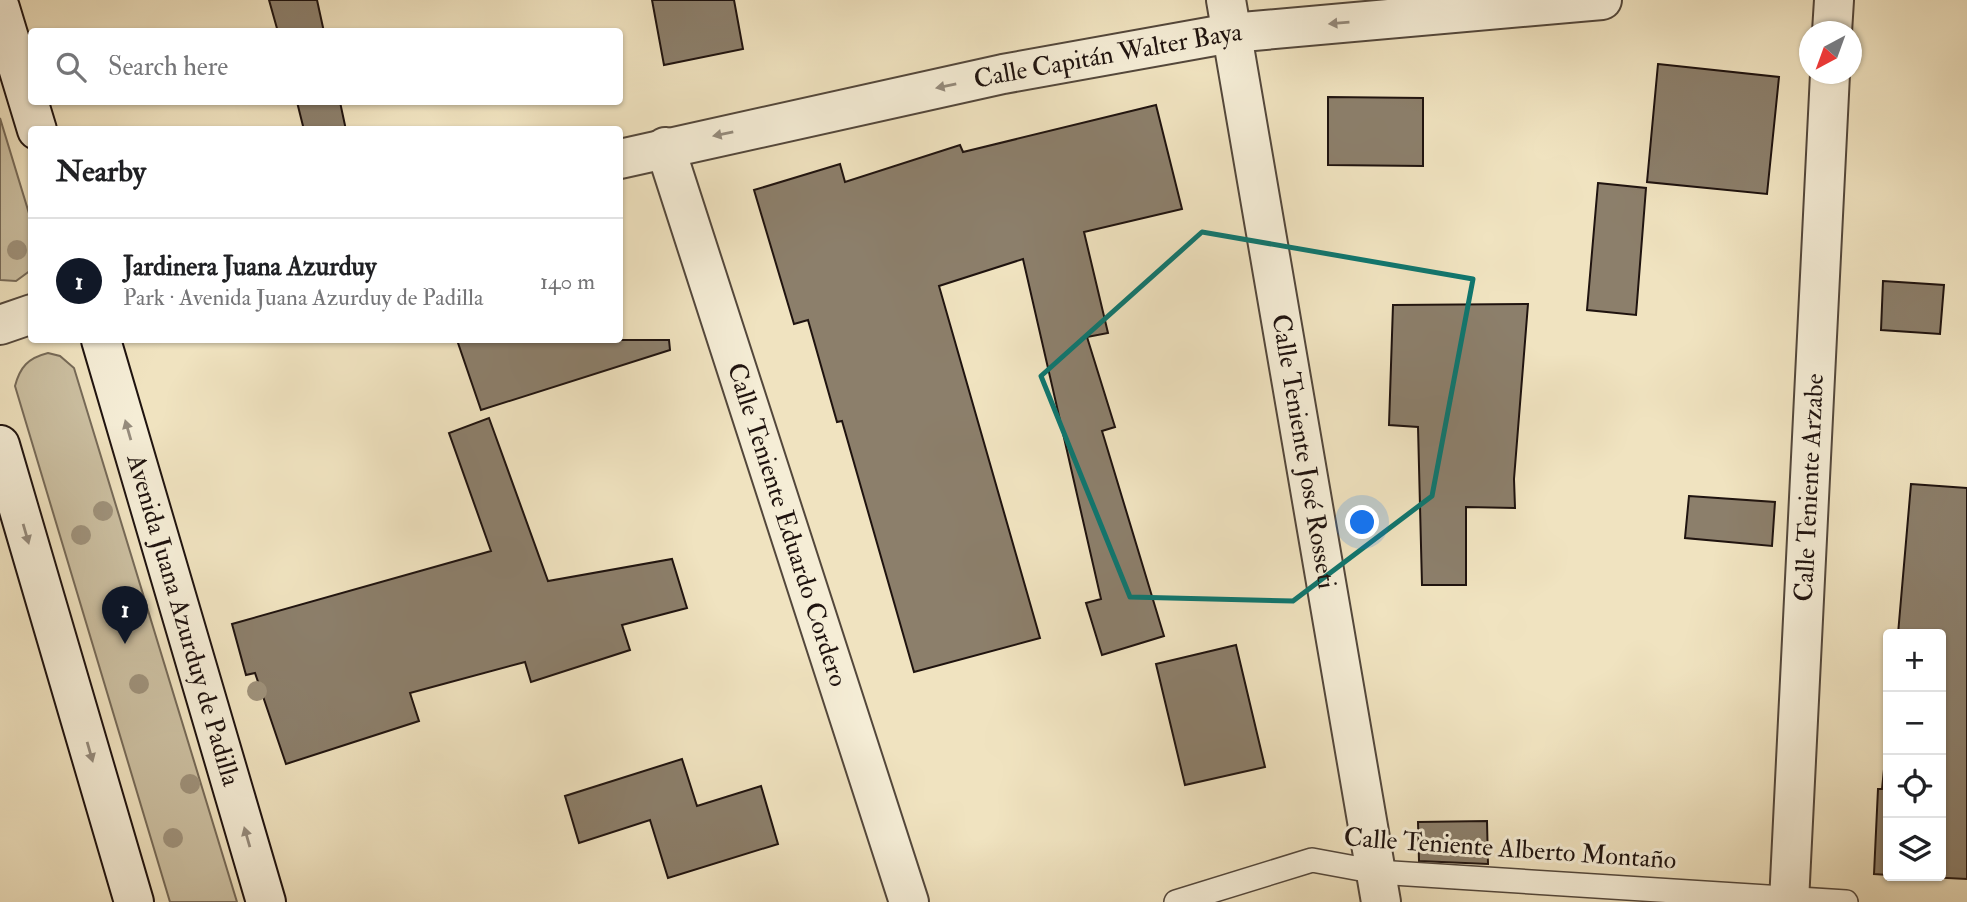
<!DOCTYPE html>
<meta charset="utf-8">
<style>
:root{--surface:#fff;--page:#f2f2f2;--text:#202124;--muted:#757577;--line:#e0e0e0;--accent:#111827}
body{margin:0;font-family:"IM FELL Double Pica",serif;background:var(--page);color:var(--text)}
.controls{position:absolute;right:21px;bottom:21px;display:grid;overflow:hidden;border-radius:7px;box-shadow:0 2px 5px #0004}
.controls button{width:63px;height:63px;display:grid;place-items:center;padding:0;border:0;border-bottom:2px solid var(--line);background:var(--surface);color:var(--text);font:35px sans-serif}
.compass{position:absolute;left:1799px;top:21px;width:63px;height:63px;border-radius:50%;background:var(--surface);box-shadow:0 2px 5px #0004;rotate:221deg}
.you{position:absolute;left:1363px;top:523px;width:24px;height:24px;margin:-18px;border:5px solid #fff;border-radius:50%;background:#1a73e8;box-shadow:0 0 0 10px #1a73e833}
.badge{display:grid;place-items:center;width:46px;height:46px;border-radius:50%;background:var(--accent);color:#fff;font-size:23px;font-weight:700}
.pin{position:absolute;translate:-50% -58px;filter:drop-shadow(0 2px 4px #0008)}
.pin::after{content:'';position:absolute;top:37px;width:24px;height:21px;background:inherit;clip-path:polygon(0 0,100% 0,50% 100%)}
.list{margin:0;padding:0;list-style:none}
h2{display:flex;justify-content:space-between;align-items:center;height:91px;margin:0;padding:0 28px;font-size:30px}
h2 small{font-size:23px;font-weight:400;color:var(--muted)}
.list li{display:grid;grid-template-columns:46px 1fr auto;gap:21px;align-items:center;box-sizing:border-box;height:126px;padding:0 28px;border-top:2px solid var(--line)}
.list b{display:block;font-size:26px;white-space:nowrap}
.list p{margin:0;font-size:23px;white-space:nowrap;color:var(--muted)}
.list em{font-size:23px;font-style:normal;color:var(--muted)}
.icon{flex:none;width:38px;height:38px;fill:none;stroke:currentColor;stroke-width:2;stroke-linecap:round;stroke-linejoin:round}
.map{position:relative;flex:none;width:1967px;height:902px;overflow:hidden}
.search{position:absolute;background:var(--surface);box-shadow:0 2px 5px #0004;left:28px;top:28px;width:595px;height:77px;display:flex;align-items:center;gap:18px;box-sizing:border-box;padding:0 24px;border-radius:7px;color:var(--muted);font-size:26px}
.panel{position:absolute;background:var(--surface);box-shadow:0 2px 5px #0004;left:28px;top:126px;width:595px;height:217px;border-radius:7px}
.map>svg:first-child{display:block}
.green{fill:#ccc0a2;stroke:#766a58;stroke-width:2}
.building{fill:#8c7f6b;stroke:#1f130f;stroke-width:2}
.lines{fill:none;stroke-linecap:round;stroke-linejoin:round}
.lane-casing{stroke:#53473b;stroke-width:26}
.street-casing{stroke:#53473b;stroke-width:42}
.secondary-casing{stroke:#1f130f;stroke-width:42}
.lane{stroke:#f5edd6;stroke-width:23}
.street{stroke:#f5edd6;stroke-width:38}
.secondary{stroke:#f5edd6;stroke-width:38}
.tree{fill:#9f927b}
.oneway{fill:#958b7c}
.marked{fill:none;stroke:#0f766e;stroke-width:5;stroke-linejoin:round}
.labels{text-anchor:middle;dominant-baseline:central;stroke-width:6;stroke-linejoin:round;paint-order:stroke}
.street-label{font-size:26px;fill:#1f130f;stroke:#f5edd6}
</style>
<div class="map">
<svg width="1967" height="902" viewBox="0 0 1967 902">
<rect width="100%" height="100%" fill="#f0e3c0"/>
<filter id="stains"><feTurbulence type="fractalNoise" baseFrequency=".00286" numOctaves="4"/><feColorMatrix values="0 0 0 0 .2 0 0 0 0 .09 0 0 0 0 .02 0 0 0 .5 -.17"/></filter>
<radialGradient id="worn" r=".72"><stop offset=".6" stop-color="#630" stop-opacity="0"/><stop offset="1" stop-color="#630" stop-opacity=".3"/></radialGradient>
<path class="green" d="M0,118l31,102v50l-15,11 -16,-1z
M48,353l12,3 14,12 163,534h-67l-155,-516c5,-19 13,-28 33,-33z"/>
<path class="building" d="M269,0h48l7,32h-46z
M652,0h82l9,49 -79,16z
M1658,64l121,13 -12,117 -120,-12z
M1328,97l95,1v68l-95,-1z
M297,102h43l6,28h-42z
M1156,105l26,104 -98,23 24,101 -21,4 28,90 -13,4 62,205 -62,19 -16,-52 15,-4 -78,-340 -84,27 101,352 -126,34 -72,-251 -5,1 -29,-102 -14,4 -40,-134 86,-26 5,18 115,-37 3,7z
M1598,183l48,5 -10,127 -49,-5z
M1883,281l61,4 -4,49 -59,-4z
M1528,304l-14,175 1,29 -49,-1v78h-44l-4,-158 -29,-2 4,-120z
M457,340h212l1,10 -189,60z
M489,418l59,163 124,-22 15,49 -65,17 8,25 -99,32 -6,-20 -115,31 9,28 -133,43 -31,-91 -9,2 -14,-51 259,-73 -42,-118z
M1911,484l56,4v391l-59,-3h33v-242h-43z
M1689,496l86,6 -3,44 -87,-8z
M1236,645l29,122 -80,18 -29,-121z
M1888,730v145l-14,-1 4,-85h4z
M682,759l15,47 64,-20 17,58 -110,34 -18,-58 -71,23 -14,-47z
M1487,821l1,43 -69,-3 -1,-39z"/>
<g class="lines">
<g class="lane-casing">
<path id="lane" d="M1176,902l136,-42 65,12 469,30"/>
</g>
<g class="street-casing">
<g id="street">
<path id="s1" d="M1226,0l155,902"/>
<path d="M1832,32l2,-32"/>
<path id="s2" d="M665,147l244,755"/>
<path id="s3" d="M620,159l383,-85 228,-41 371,-33"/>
<path d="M0,325l32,-11"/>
<path id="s4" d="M1789,902l41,-828"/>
</g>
</g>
<g class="secondary-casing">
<g id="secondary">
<path d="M0,8l37,122"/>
<path id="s5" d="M101,340l165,562"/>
<path d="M0,445l134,457"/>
</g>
</g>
<use href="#lane" class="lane"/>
<use href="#street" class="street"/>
<use href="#secondary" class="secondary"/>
</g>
<g class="tree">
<circle cx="17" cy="250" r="10"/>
<circle cx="103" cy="511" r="10"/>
<circle cx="81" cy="535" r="10"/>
<circle cx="139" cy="684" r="10"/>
<circle cx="257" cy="691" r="10"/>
<circle cx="190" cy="784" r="10"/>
<circle cx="173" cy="838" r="10"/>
</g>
<defs><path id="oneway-solid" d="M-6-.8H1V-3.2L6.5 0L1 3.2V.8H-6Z" transform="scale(1.75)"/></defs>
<g class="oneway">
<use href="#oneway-solid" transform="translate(1339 23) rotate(175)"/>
<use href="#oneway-solid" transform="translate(946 86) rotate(168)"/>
<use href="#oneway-solid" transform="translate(723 134) rotate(168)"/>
<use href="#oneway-solid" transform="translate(128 430) rotate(-106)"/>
<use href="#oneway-solid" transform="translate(26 534) rotate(74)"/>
<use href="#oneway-solid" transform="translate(90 752) rotate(74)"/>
<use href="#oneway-solid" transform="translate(247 837) rotate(-106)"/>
</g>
<path class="marked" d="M1202,232l271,47 -41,217 -139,105 -163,-4 -89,-221z"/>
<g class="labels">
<g class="street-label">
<text stroke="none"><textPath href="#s3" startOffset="499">Calle Capitán Walter Baya</textPath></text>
<text stroke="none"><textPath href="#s1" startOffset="458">Calle Teniente José Rosseti</textPath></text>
<text stroke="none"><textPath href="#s4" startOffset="415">Calle Teniente Arzabe</textPath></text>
<text stroke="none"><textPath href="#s2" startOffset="397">Calle Teniente Eduardo Cordero</textPath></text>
<text stroke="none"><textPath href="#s5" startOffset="292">Avenida Juana Azurduy de Padilla</textPath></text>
<text transform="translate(1510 849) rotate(4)">Calle Teniente Alberto Montaño</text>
</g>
</g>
<rect width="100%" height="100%" filter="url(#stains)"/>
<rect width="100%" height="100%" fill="url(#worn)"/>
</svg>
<div class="controls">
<button>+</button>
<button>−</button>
<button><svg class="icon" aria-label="locate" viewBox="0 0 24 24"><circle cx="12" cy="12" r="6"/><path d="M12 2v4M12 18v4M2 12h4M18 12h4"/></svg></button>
<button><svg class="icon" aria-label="layers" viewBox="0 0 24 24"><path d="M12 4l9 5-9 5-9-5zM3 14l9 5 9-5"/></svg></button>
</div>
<svg class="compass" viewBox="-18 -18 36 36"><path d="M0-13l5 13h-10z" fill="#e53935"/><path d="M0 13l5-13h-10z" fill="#757577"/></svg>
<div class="you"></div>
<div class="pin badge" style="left:125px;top:644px">1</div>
<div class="search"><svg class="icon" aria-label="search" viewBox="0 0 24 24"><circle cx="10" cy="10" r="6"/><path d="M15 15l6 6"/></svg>Search here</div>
<section class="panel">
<h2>Nearby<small></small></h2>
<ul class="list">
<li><span class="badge">1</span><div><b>Jardinera Juana Azurduy</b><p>Park · Avenida Juana Azurduy de Padilla</p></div><em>140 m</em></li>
</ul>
</section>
</div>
